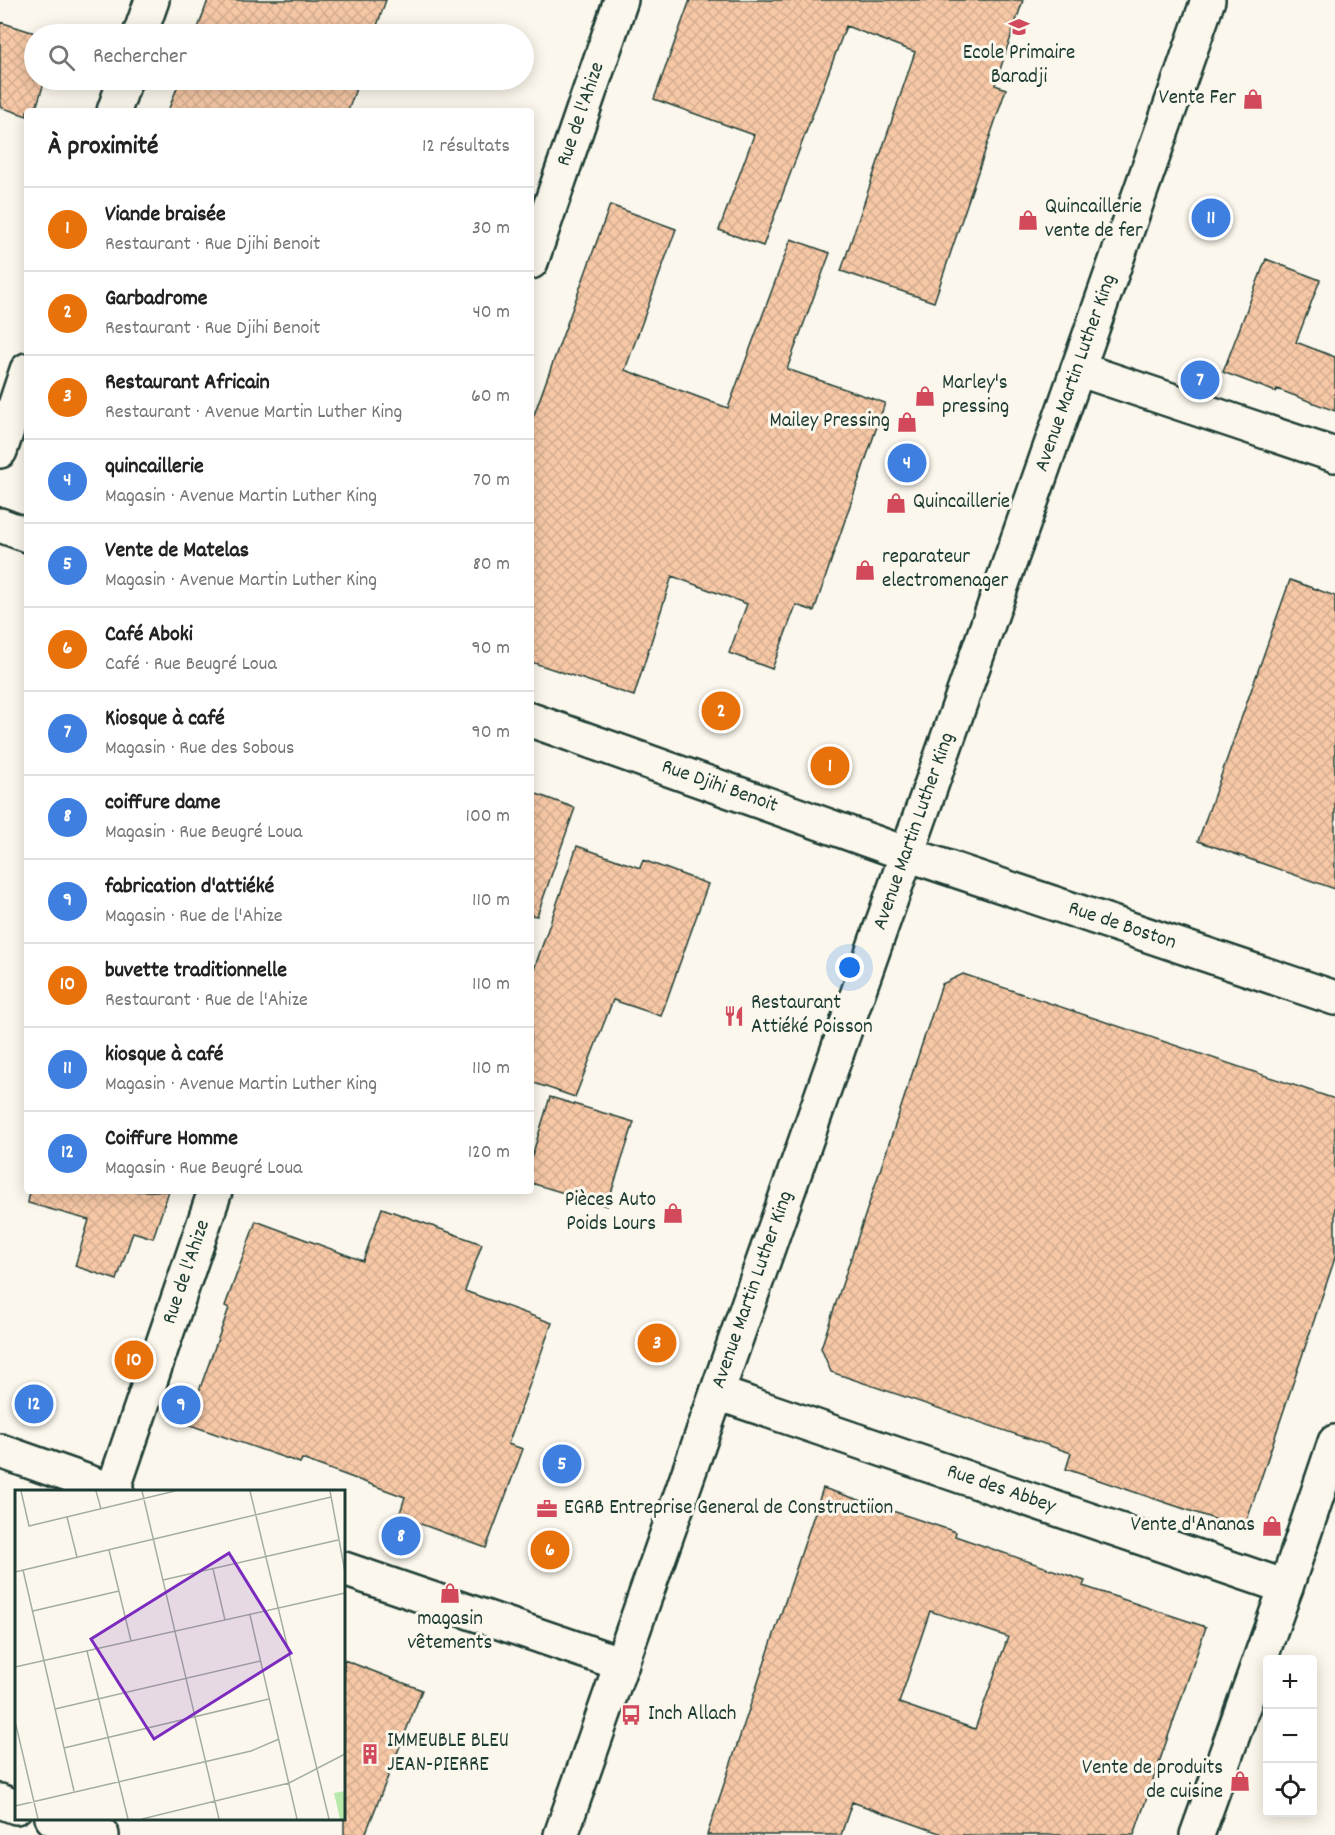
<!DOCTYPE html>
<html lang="fr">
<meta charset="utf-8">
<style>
:root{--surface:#fff;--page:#f2f2f2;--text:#222;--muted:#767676;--line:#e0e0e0;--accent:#0b8043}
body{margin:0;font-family:Dekko,sans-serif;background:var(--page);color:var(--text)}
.controls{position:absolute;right:18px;bottom:18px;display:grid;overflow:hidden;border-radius:6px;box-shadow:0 3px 15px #0003}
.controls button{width:54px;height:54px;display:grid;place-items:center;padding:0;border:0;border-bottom:2px solid var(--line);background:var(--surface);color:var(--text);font:30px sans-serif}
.you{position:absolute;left:850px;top:968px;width:21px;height:21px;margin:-15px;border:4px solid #fff;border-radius:50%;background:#1a73e8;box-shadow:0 0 0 9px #1a73e833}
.badge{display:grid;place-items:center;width:39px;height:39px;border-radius:50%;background:var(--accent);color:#fff;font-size:20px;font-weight:700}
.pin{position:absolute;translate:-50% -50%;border:3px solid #fff;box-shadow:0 2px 6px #0006}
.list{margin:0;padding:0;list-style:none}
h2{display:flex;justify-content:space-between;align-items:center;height:78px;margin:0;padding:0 24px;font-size:26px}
h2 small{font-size:20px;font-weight:400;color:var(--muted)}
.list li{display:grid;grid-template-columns:39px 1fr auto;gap:18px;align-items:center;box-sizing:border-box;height:84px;padding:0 24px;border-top:2px solid var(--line)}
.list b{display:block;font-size:22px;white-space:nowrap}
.list p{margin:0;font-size:20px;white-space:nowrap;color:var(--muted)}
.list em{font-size:20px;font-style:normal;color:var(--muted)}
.icon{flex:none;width:33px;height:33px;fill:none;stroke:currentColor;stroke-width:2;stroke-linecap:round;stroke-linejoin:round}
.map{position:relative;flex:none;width:1335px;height:1835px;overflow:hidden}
.search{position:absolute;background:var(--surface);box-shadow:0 3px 15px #0003;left:24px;top:24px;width:510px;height:66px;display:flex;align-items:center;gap:15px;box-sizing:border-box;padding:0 21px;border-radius:33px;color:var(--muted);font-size:22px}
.panel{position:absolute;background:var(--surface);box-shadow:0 3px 15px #0003;left:24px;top:108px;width:510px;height:1086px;border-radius:6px}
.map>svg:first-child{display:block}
.building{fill:url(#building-cross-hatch);stroke:#1f3d34;stroke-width:1.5;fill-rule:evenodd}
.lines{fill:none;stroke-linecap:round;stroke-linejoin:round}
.street-casing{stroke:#1f3d34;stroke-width:38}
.secondary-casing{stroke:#1f3d34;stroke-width:38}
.street{stroke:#fbf7ec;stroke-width:33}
.secondary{stroke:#fbf7ec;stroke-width:33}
.labels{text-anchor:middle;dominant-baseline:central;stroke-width:6;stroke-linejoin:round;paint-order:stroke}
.poi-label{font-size:21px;fill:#1f3d34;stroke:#fbf7ec;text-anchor:start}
.street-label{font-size:21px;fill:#1f3d34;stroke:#fbf7ec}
.inset-road{fill:none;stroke:#a3ada2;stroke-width:1.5}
.view{fill:#7b2cbf;fill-opacity:0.15;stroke:#7b2cbf;stroke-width:3}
.inset-edge{fill:none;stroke:#1f3d34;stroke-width:3}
</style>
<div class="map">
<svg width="1335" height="1835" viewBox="0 0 1335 1835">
<defs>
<pattern id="building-cross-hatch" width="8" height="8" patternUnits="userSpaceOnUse" patternTransform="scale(1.5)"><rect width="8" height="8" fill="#f7c8a6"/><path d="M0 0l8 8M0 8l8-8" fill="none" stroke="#d3ad90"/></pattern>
</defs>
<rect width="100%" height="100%" fill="#fbf7ec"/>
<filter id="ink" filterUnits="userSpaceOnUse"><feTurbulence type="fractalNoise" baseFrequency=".0167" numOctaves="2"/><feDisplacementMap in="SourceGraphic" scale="12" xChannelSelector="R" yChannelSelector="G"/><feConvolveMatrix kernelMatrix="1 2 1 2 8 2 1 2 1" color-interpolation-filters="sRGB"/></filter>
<g filter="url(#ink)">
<path class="building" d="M208,0h178l-12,34h-178z
M690,0h333l-28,85 11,4 -72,213 -93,-31 74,-219 -69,-26 -83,220 -44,-16 35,-95 -100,-36z
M0,22l38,12h-4v46h11l-10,31h-8v5l-27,-9z
M180,80h179l-11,31h-180z
M610,205l66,24 -51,141 103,38 63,-169 39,14 -43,116 98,34 -71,208 -18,-6 -24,64 -43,-16 18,-49 -75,-28 -38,120 -103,-34v-239z
M1266,259l54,21 -24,62 39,15v54l-58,-22 -1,3 -53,-20z
M1290,580l45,16v293l-137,-48z
M531,792l44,16 -38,108 -6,-1z
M577,846l63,22 3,-8 65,24 -47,132 -48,-16 -38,97 -44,-15v-104z
M963,974l372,125v159l-91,271 -178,-60 5,-16 -240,-81 -10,-24 121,-364z
M550,1097l84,25 -27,84 -76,-23v-24z
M30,1191h139l-16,47 -20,-6 -16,48 -42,-14 14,-46 -61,-17z
M382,1208l100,36 -17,47 87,32 -44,121 15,5 -37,99 -87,-32 6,-19 -103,-38 -2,4 -113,-39 42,-116 -4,-2 31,-85 107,40z
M823,1488l133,44 -1,4 130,45 -2,5 123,41 -72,208h-189l-93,-33 -11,33h-134zM930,1611l78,26 -33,92 -76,-26z
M344,1660l78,30 -57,145h-21z"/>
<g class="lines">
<g class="street-casing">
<g id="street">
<path d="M140,34l12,-34"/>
<path d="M114,111l11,-31"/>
<path id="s1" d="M531,262l90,-262"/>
<path d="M1078,369l257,86"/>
<path d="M0,451l27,-81"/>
<path d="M0,525l27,10"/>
<path id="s2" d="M531,720l376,134 428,144"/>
<path id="s3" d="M717,1393l569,194"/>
<path d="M0,1451l117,41"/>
<path id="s4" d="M113,1490l102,-299"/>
<path d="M344,1569l278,95"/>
<path d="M1197,1835l89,-248 49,-145"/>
</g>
</g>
<g class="secondary-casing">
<g id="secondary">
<path d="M0,1801l16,6"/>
<path d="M52,1818l50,17"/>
<path id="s5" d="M561,1835l647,-1835"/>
</g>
</g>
<use href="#street" class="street"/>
<use href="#secondary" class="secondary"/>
</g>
</g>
<defs>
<g id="school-bare" transform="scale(1.62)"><path d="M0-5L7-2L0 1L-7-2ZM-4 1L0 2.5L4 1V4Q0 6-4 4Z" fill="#d1495b" stroke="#fbf7ec" stroke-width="2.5" paint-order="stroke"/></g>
<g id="shop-bare" transform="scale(1.62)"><path d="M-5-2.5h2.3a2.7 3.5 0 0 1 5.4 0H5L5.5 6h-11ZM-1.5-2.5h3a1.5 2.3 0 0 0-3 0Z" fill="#d1495b" stroke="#fbf7ec" stroke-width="2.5" paint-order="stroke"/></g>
<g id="restaurant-bare" transform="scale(1.62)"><path d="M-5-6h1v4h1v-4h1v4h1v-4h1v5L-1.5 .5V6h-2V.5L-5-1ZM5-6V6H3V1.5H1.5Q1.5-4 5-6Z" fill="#d1495b" stroke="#fbf7ec" stroke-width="2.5" paint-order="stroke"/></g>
<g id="office-bare" transform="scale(1.62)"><path d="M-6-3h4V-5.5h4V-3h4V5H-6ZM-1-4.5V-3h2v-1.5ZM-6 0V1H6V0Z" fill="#d1495b" stroke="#fbf7ec" stroke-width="2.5" paint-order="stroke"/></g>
<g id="bus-bare" transform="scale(1.62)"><path d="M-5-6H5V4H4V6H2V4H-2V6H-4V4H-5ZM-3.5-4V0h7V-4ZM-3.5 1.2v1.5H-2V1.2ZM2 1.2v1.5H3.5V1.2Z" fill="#d1495b" stroke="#fbf7ec" stroke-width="2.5" paint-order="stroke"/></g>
<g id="building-bare" transform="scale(1.62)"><path d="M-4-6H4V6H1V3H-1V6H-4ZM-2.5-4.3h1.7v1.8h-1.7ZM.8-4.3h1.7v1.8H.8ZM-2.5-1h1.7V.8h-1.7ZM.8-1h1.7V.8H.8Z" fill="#d1495b" stroke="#fbf7ec" stroke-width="2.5" paint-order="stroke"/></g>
</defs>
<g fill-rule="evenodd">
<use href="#school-bare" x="1019" y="27"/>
<use href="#shop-bare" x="1253" y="99"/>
<use href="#shop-bare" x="1028" y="220"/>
<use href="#shop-bare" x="925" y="396"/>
<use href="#shop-bare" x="907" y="422"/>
<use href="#shop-bare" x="896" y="503"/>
<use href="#shop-bare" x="865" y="570"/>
<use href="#restaurant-bare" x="734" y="1016"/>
<use href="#shop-bare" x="673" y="1213"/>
<use href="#office-bare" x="547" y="1509"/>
<use href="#shop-bare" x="1272" y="1526"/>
<use href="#shop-bare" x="450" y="1593"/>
<use href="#bus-bare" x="631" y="1715"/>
<use href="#building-bare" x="370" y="1754"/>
<use href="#shop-bare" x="1240" y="1781"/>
</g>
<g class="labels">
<g class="poi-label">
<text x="1019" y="54" text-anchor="middle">Ecole Primaire<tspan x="1019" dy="24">Baradji</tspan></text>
<text x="1236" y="99" text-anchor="end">Vente Fer</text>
<text x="1045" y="208">Quincaillerie<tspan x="1045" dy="24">vente de fer</tspan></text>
<text x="942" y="384">Marley's<tspan x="942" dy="24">pressing</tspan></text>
<text x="890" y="422" text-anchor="end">Mailey Pressing</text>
<text x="913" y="503">Quincaillerie</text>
<text x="882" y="558">reparateur<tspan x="882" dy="24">electromenager</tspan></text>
<text x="751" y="1004">Restaurant<tspan x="751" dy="24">Attiéké Poisson</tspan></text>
<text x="656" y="1201" text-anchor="end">Pièces Auto<tspan x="656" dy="24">Poids Lours</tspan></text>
<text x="564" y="1509">EGRB Entreprise General de Constructiion</text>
<text x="1255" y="1526" text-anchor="end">Vente d'Ananas</text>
<text x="450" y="1620" text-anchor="middle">magasin<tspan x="450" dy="24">vêtements</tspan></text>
<text x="648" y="1715">Inch Allach</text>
<text x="387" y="1742">IMMEUBLE BLEU<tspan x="387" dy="24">JEAN-PIERRE</tspan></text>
<text x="1223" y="1769" text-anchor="end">Vente de produits<tspan x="1223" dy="24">de cuisine</tspan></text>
</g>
<g class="street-label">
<text stroke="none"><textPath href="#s1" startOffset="156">Rue de l'Ahize</textPath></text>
<text stroke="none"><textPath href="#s5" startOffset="1550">Avenue Martin Luther King</textPath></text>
<text stroke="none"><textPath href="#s2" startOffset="200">Rue Djihi Benoit</textPath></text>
<text stroke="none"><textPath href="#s5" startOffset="1064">Avenue Martin Luther King</textPath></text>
<text stroke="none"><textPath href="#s2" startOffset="626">Rue de Boston</textPath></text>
<text stroke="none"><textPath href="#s4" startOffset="230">Rue de l'Ahize</textPath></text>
<text stroke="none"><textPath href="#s5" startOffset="578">Avenue Martin Luther King</textPath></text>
<text stroke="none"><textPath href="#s3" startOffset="300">Rue des Abbey</textPath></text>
</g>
</g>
<g transform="translate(15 1490)">
<rect width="330" height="330" fill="#fbf7ec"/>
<path d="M330,301v28h-5l-6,-26z" fill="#b6e9aa"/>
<path class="inset-road" d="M6,1l8,35 146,-35M81,1l5,18M127,1l77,328M235,1l79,328M315,1l15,81M52,27l10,40M94,60l22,91M198,79l12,51M8,80l51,221M0,82l316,-75M148,90l175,-40M18,121l86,-20M235,125l47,204M72,161l41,168M0,177l330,-74M40,219l205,-48M0,231l23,98M49,258l205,-49M0,316l236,-55 28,-12M127,329l147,-36 56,-29"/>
<path class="view" d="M214,63l62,100 -137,86 -63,-100z"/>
<rect width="330" height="330" class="inset-edge"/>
</g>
</svg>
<div class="controls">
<button>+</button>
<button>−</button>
<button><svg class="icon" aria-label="locate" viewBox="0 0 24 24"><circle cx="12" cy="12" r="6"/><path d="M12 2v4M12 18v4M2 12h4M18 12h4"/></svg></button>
</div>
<div class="you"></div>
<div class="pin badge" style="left:830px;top:766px;background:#e8710a">1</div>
<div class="pin badge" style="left:721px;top:711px;background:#e8710a">2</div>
<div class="pin badge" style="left:657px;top:1343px;background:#e8710a">3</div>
<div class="pin badge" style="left:907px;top:463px;background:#3f7fe0">4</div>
<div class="pin badge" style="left:562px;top:1464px;background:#3f7fe0">5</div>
<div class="pin badge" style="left:550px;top:1550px;background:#e8710a">6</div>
<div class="pin badge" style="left:1200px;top:380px;background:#3f7fe0">7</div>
<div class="pin badge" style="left:401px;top:1536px;background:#3f7fe0">8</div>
<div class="pin badge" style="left:181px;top:1405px;background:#3f7fe0">9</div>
<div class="pin badge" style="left:134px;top:1360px;background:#e8710a">10</div>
<div class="pin badge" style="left:1211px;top:218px;background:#3f7fe0">11</div>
<div class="pin badge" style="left:34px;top:1404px;background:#3f7fe0">12</div>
<div class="search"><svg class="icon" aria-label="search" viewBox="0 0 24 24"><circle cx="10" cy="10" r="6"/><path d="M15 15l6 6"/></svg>Rechercher</div>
<section class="panel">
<h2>À proximité<small>12 résultats</small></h2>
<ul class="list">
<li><span class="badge" style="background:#e8710a">1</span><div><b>Viande braisée</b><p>Restaurant · Rue Djihi Benoit</p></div><em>30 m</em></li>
<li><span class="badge" style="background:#e8710a">2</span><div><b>Garbadrome</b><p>Restaurant · Rue Djihi Benoit</p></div><em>40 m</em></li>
<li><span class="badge" style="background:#e8710a">3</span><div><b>Restaurant Africain</b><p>Restaurant · Avenue Martin Luther King</p></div><em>60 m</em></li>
<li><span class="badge" style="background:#3f7fe0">4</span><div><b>quincaillerie</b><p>Magasin · Avenue Martin Luther King</p></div><em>70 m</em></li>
<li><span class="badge" style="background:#3f7fe0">5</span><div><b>Vente de Matelas</b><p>Magasin · Avenue Martin Luther King</p></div><em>80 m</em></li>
<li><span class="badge" style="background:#e8710a">6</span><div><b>Café Aboki</b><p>Café · Rue Beugré Loua</p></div><em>90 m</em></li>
<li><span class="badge" style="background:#3f7fe0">7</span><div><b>Kiosque à café</b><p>Magasin · Rue des Sobous</p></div><em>90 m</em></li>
<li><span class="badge" style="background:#3f7fe0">8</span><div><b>coiffure dame</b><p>Magasin · Rue Beugré Loua</p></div><em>100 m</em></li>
<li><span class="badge" style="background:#3f7fe0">9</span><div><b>fabrication d'attiéké</b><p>Magasin · Rue de l'Ahize</p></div><em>110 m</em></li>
<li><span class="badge" style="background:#e8710a">10</span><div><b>buvette traditionnelle</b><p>Restaurant · Rue de l'Ahize</p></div><em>110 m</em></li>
<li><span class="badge" style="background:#3f7fe0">11</span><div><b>kiosque à café</b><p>Magasin · Avenue Martin Luther King</p></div><em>110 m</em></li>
<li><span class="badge" style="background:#3f7fe0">12</span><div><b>Coiffure Homme</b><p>Magasin · Rue Beugré Loua</p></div><em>120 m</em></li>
</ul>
</section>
</div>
